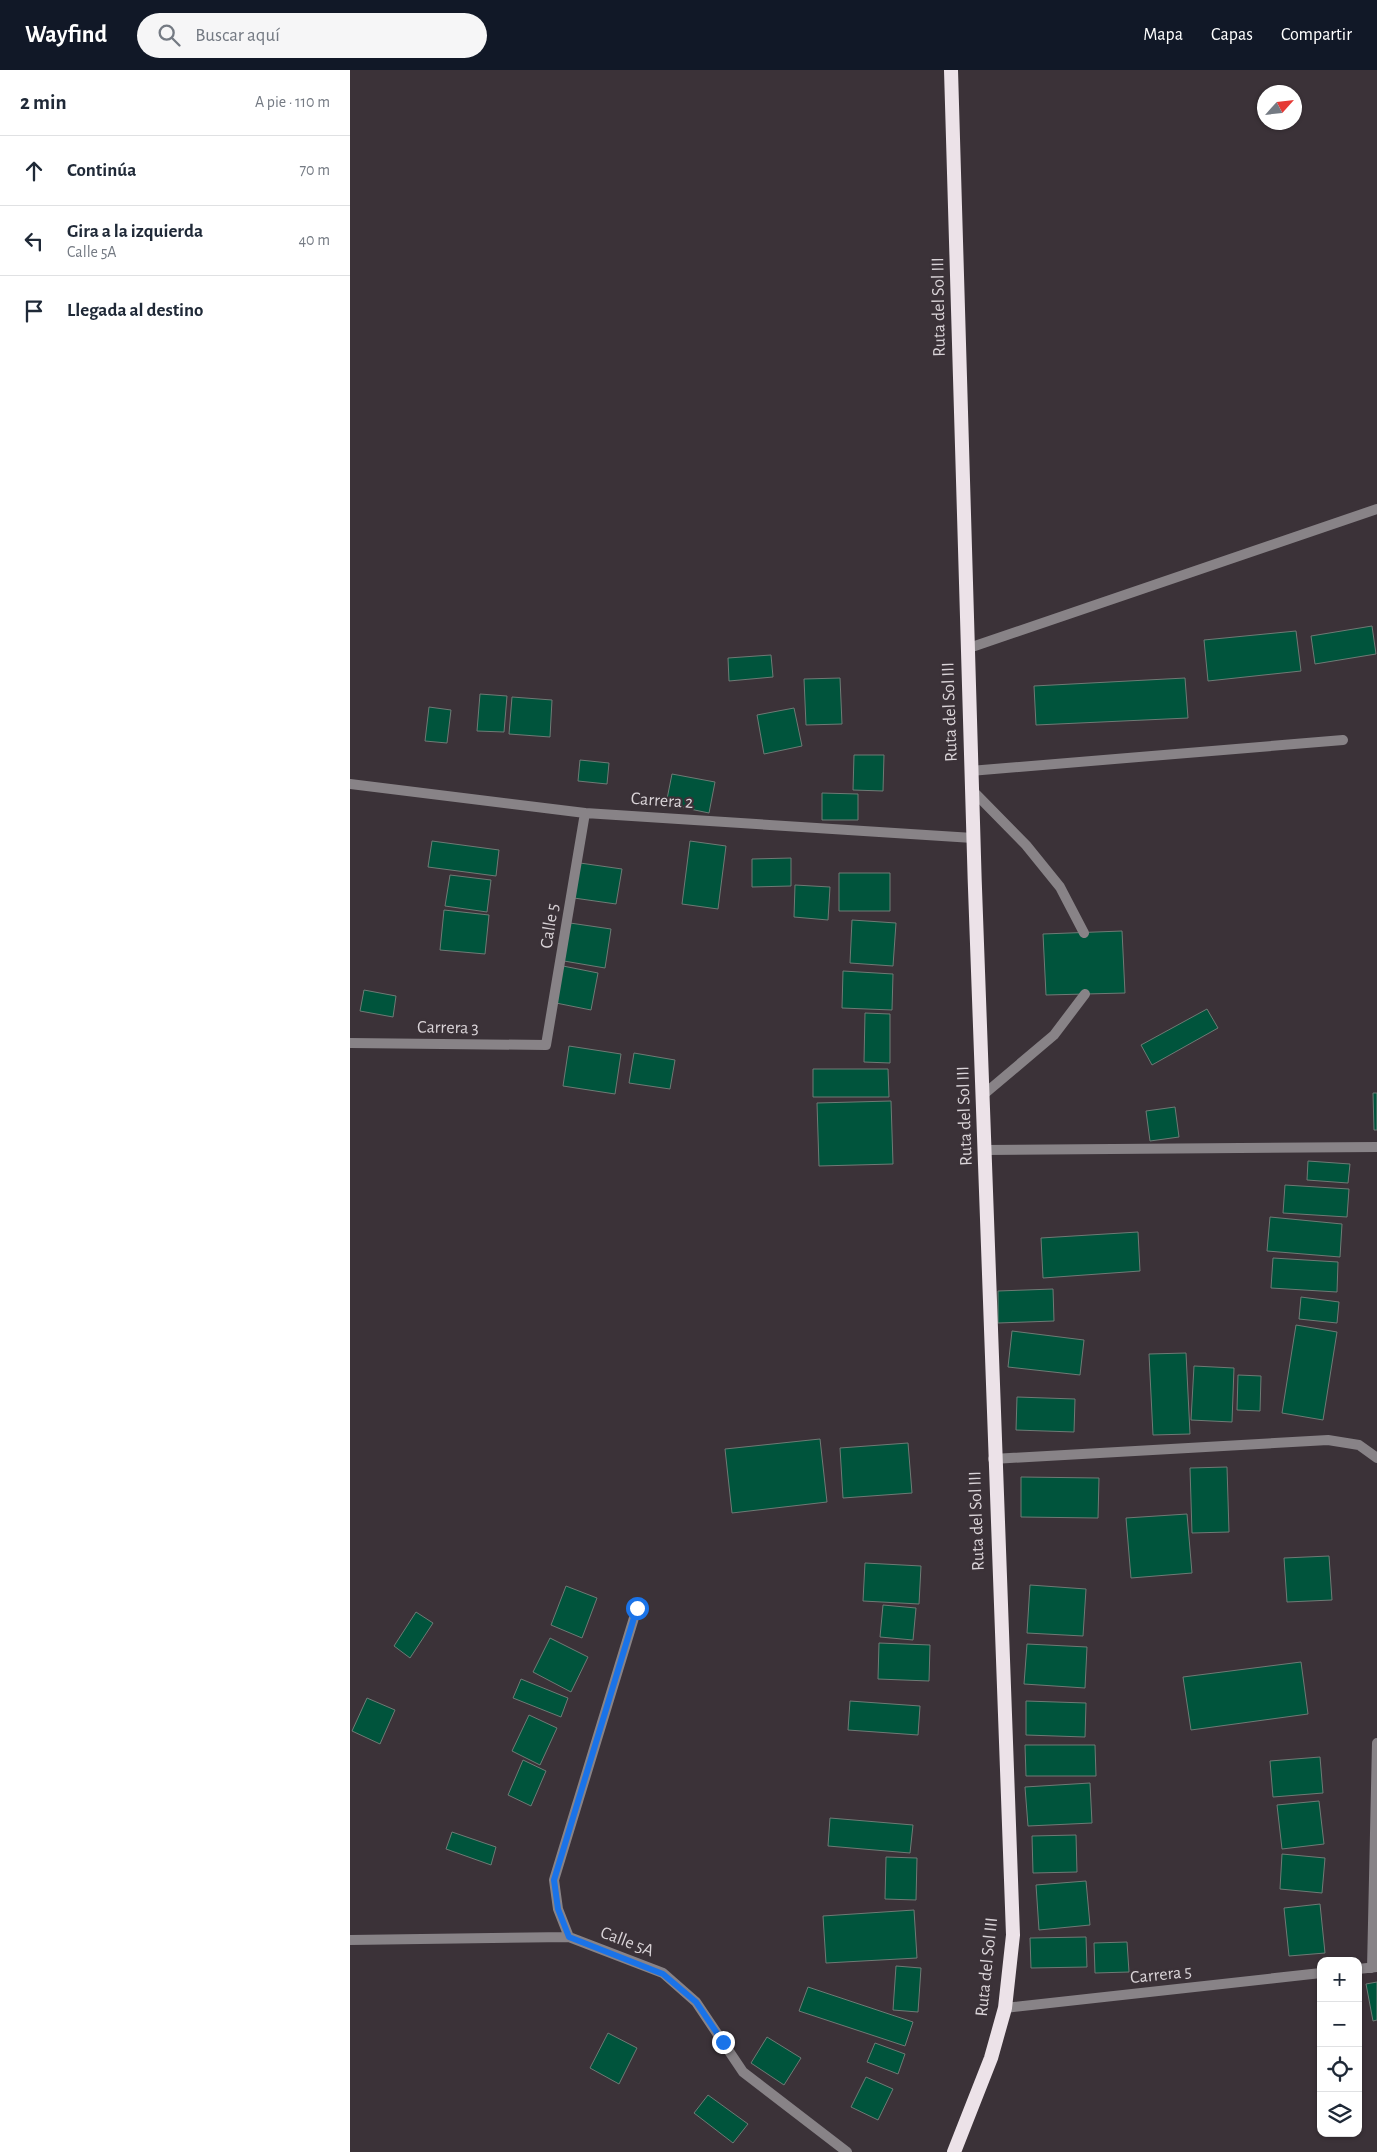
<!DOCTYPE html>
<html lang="es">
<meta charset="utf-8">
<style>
:root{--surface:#fff;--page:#f6f6f7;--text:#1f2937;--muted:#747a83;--line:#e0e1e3;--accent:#111827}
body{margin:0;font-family:"Alegreya Sans",sans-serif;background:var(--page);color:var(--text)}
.controls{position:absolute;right:15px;bottom:15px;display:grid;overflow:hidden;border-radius:10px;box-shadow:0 1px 4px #0004}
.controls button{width:45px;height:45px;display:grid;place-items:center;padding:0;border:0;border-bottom:1px solid var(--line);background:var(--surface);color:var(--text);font:25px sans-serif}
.compass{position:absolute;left:907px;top:15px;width:45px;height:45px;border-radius:50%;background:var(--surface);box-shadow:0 1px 4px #0004;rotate:63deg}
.stop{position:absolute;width:15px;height:15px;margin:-11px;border:4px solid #1a73e8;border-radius:50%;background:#fff}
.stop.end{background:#1a73e8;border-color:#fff;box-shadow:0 1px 5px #0008}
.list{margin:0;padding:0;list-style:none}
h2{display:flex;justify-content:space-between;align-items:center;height:65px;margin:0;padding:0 20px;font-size:21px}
h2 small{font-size:16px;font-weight:400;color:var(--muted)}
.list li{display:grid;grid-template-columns:32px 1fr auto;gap:15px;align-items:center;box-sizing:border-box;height:70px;padding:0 20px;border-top:1px solid var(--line)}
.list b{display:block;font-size:19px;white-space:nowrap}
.list p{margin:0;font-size:16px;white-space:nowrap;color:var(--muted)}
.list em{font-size:16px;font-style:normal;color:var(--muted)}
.icon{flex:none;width:28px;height:28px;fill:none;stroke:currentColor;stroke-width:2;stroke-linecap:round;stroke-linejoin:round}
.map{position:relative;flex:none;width:1027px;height:2082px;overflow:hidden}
header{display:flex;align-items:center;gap:30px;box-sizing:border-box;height:70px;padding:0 25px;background:var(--accent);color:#fff}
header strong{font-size:24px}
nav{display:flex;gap:28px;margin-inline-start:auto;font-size:18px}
.search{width:350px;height:45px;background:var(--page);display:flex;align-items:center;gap:12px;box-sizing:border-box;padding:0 18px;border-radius:28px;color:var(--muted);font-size:19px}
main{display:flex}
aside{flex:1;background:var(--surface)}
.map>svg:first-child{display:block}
.building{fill:#00543c;stroke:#6e7a75}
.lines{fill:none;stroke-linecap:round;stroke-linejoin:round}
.service{stroke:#888387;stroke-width:10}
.minor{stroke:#888387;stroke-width:10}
.trunk{stroke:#ece2e8;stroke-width:14}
.route{stroke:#1a73e8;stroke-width:6}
.labels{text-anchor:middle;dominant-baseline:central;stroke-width:4.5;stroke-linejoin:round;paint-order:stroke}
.street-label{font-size:18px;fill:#d9d3d7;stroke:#3b3238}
</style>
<header>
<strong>Wayfind</strong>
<div class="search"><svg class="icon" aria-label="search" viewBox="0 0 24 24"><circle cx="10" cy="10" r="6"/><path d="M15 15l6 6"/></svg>Buscar aquí</div>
<nav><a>Mapa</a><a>Capas</a><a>Compartir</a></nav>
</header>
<main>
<aside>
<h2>2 min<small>A pie · 110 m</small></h2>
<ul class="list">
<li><svg class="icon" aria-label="ahead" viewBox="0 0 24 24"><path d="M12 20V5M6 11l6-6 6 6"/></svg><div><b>Continúa</b></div><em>70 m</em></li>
<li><svg class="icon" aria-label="left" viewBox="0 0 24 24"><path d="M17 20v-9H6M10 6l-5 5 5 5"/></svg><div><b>Gira a la izquierda</b><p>Calle 5A</p></div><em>40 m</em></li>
<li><svg class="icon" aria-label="arrive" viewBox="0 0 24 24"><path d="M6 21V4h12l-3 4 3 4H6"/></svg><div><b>Llegada al destino</b></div></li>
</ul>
</aside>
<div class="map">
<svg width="1027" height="2082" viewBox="0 0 1027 2082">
<rect width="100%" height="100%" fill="#3b3238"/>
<path class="building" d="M1022,556l4,28 -61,10 -4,-28z
M946,561l5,40 -93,10 -4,-41z
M421,585l2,22 -44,4 -1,-23z
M490,608l2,46 -36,1 -2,-46z
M835,608l3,40 -152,7 -2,-39z
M130,624l27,2 -3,36 -27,-1z
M162,627l40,3 -2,37 -41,-3z
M79,637l22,3 -4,33 -22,-2z
M444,638l8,38 -38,8 -7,-39z
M504,685h30l-1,36 -30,-1z
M230,690l29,3 -2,21 -29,-3z
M322,704l43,8 -6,31 -43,-9z
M472,723l36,1v26h-36z
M82,771l67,9 -3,26 -68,-9z
M340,771l36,5 -8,63 -36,-5z
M441,788v28l-39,1v-28z
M230,793l42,6 -6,35 -42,-6z
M489,803h51v38h-51z
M100,805l41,5 -4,32 -42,-6z
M445,815l35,2 -2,33 -34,-3z
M94,840l45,5 -4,39 -45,-4z
M502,850l44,3 -3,43 -43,-3z
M220,853l41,6 -6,39 -41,-7z
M772,861l3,62 -79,2 -3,-61z
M213,896l35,7 -7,37 -35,-7z
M493,901l50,3 -1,36 -50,-2z
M14,920l32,6 -3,21 -33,-6z
M857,939l11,19 -66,37 -11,-20z
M515,943l25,1v49l-26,-1z
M219,976l52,8 -6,40 -52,-8z
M284,983l41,7 -5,29 -41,-6z
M463,999h75l1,28h-76z
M1023,1023h4v37h-3z
M541,1031l2,63 -74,2 -2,-63z
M825,1037l4,30 -29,4 -4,-30z
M958,1091l42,3 -2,19 -41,-3z
M935,1115l64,4 -2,28 -64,-4z
M920,1147l72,7 -2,33 -73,-6z
M788,1162l2,39 -97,7 -2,-40z
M923,1188l65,4 -1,30 -66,-4z
M703,1219l1,32 -56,2v-32z
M951,1227l38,5 -2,21 -38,-4z
M946,1255l41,7 -14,88 -41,-7z
M662,1261l72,9 -4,35 -72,-8z
M836,1283l4,81 -37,1 -4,-81z
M844,1296l40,2 -2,54 -41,-2z
M888,1305l23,1 -1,35 -23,-1z
M667,1327l58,2 -1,33 -58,-2z
M470,1369l7,63 -95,11 -7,-64z
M558,1373l4,50 -69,5 -3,-50z
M877,1397l2,65 -37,1 -2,-65z
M671,1407l78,1 -1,40 -77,-1z
M837,1444l5,59 -61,5 -5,-60z
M979,1486l3,44 -45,2 -3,-44z
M515,1493l56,3 -2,38 -56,-3z
M680,1515l56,4 -3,47 -56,-3z
M216,1516l31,12 -15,40 -31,-13z
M533,1535l33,3 -3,32 -33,-3z
M66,1542l17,11 -23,35 -16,-12z
M200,1568l38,19 -17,35 -38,-20z
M529,1573l51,2 -1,36 -51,-2z
M677,1574l60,3 -2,41 -61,-4z
M951,1592l7,52 -117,16 -8,-53z
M171,1609l47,19 -7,19 -48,-19z
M17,1628l28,12 -15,34 -28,-13z
M500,1631l70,5 -2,29 -70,-5z
M676,1631l60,2 -1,34 -59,-2z
M179,1645l28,13 -17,37 -28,-14z
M675,1675h70l1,31h-70z
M970,1687l3,36 -50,4 -3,-36z
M173,1690l23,11 -15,35 -23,-11z
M740,1713l2,40 -64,3 -3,-39z
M969,1731l5,43 -42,5 -5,-44z
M480,1748l83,7 -3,28 -82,-7z
M102,1762l44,15 -5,18 -45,-16z
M726,1765l1,37 -44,1 -1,-37z
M932,1784l43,4 -3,35 -42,-4z
M536,1787l31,1 -1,42 -31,-1z
M736,1811l4,44 -51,5 -3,-45z
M970,1834l5,49 -36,3 -5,-48z
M564,1840l3,48 -91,5 -3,-47z
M736,1867l1,30 -56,1 -1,-30z
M777,1872l2,30 -34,1 -1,-30z
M546,1896l25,2 -3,44 -25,-2z
M1027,1912v38l-4,1 -7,-37z
M458,1917l105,35 -8,24 -106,-35z
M258,1963l29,15 -18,36 -29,-16z
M417,1967l34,21 -17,27 -33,-22z
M525,1973l30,11 -7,20 -31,-12z
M516,2007l27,12 -15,31 -27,-13z
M358,2025l40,29 -15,19 -39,-30z"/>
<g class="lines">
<path class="service" d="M621,719l55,56 34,42 24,46
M633,1025l71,-60 31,-41"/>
<path class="minor" d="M616,579l411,-140
M620,701l373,-31
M0,714l235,29 388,25
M0,973l196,2 39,-232
M635,1080l392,-3
M643,1389l335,-19 31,5 18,13
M219,1867l-11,-28 -4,-29 83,-272
M0,1870l219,-3 94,36 33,29 47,70 104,80
M1022,1898l5,-225
M1008,1899l19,-2
M655,1938l316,-35"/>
<path class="trunk" d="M601,0c17,622 36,1243 62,1865l-8,73 -14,50 -37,94"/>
</g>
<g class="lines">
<path class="route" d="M287,1538l-83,272 4,29 11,28 94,37 33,28 27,40"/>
</g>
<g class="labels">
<g class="street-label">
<text transform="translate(589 237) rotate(-91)">Ruta del Sol III</text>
<text transform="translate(600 642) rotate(-92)">Ruta del Sol III</text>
<text transform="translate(312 731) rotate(4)">Carrera 2</text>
<text transform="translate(200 856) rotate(-81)">Calle 5</text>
<text transform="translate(98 958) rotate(1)">Carrera 3</text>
<text transform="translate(615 1046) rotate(-92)">Ruta del Sol III</text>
<text transform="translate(627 1451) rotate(-92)">Ruta del Sol III</text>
<text transform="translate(277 1872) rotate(21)">Calle 5A</text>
<text transform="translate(637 1897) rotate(-84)">Ruta del Sol III</text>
<text transform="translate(811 1905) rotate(-6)">Carrera 5</text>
</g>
</g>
</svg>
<div class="controls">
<button>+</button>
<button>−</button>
<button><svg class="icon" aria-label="locate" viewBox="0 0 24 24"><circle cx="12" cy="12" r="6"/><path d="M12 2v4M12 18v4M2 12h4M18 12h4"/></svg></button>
<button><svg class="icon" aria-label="layers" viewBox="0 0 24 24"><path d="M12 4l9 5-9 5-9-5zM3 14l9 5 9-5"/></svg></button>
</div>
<svg class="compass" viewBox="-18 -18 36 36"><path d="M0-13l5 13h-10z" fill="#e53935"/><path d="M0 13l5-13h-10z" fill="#747a83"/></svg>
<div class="stop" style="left:287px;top:1538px"></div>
<div class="stop end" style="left:373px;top:1972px"></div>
</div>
</main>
